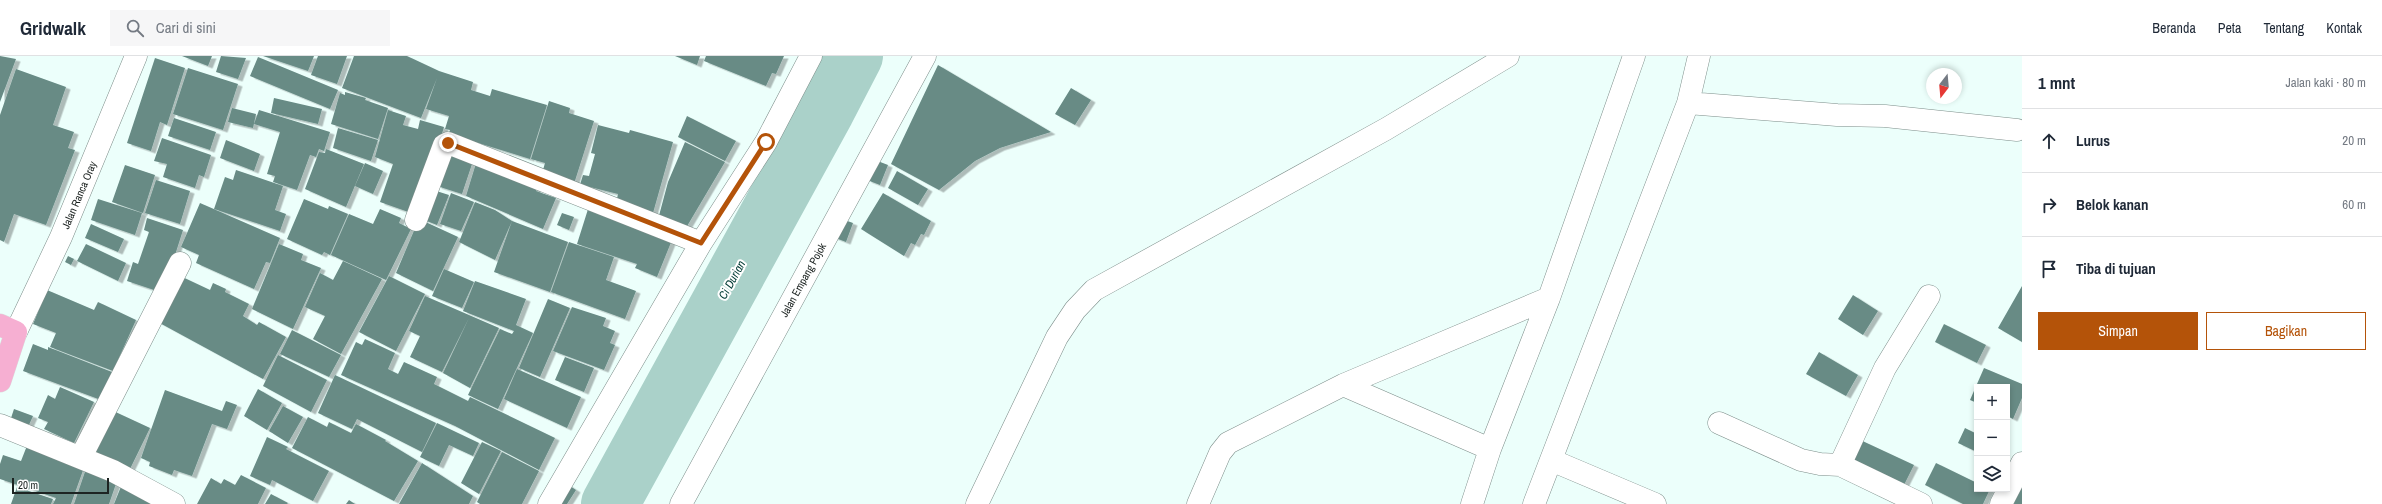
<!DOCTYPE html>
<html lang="id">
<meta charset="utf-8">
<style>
:root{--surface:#fff;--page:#f6f6f7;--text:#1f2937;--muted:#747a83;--line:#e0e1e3;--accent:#b45309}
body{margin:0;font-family:"Archivo Narrow",sans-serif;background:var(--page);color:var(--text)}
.controls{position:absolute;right:12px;bottom:12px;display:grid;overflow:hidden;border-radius:0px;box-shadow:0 2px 6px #0003}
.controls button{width:36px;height:36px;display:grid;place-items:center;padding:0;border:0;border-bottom:1px solid var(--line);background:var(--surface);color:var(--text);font:20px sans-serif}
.compass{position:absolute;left:1926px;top:12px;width:36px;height:36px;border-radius:50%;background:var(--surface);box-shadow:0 2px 6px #0003;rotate:196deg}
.scale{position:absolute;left:12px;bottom:10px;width:97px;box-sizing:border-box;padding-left:4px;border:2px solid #1d2422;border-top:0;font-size:11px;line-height:14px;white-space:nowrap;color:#1d2422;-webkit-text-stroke:3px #fff;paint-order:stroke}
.stop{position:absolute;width:12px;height:12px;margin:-9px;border:3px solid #b45309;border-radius:50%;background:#fff}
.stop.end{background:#b45309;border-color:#fff;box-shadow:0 1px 4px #0008}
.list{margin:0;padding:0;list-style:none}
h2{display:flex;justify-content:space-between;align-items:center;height:52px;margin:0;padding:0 16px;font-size:17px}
h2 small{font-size:13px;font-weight:400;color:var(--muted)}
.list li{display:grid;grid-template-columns:26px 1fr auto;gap:12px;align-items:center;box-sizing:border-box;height:64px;padding:0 16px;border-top:1px solid var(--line)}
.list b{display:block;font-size:15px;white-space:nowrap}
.list em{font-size:13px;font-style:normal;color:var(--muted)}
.actions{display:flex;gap:8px;padding:12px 16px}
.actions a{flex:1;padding:9px 0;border:1px solid var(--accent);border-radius:0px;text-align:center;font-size:14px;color:var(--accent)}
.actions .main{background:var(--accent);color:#fff}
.icon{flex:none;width:22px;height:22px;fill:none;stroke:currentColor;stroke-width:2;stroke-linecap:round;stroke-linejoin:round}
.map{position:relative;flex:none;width:2022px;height:448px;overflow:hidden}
header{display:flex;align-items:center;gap:24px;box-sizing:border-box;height:56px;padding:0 20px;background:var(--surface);border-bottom:1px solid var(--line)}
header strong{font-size:19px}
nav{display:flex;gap:22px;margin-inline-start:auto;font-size:14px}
.search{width:280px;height:36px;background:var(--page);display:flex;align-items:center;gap:10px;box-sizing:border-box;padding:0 14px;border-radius:0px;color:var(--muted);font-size:15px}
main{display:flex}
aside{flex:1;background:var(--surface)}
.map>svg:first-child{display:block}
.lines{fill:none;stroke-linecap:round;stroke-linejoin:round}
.river{stroke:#aad1c9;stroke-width:58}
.building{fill:#678b85;filter:url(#shadow)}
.minor-casing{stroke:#7d8e8a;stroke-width:23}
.major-casing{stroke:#dbdcdc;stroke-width:23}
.minor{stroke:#fff;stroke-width:22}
.major{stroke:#f6afd2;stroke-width:22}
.route{stroke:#b45309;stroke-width:5}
.labels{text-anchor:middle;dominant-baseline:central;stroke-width:4;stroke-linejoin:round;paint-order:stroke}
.street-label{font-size:11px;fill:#1d2422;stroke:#fff}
.water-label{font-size:12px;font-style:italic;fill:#003b34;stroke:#fff}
</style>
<header>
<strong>Gridwalk</strong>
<div class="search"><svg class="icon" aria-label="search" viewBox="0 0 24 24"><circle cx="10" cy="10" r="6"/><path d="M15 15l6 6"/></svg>Cari di sini</div>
<nav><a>Beranda</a><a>Peta</a><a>Tentang</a><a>Kontak</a></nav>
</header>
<main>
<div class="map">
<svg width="2022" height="448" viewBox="0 0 2022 448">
<defs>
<filter id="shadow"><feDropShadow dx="4.5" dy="2.5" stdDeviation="0" flood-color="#0004"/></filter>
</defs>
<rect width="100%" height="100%" fill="#ecfffb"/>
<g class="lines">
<path class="river" d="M610,448l216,-394 28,-54"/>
</g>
<path class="building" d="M0,0l16,3 -16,43z
M182,0h30l-4,10z
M221,0l25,2 -8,21 -22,-7z
M263,0h51l-6,15z
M318,0h29l-10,28 -26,-9z
M354,0h53l32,15 34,11 -2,8 19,6 2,-7 55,16 -17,54 -55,-17v2l-27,-8 2,-6 -5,-1 4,-13 -23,-7 11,-31 -16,40 -79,-30z
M675,0h25l-3,9z
M706,0h78l-8,18 -4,-1 -6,13 -62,-25z
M258,1l80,33 -8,19 -80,-33z
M155,2l30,10 -18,57 -7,-3 -9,29 -24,-8z
M938,9l113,67 -51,16 -25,13 -36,29 -48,-26z
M188,12l50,16 -15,46 -50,-16z
M16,13l50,18 -13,38 21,7 -6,16 7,2 -29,75 -32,-11 -10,28 -4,-2v-125z
M1071,32l20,12 -16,25 -20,-11z
M345,36l21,6 -1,2 23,8 -10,31 -47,-15 9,-31 5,2z
M274,42l48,11 -4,15 -47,-11z
M549,45l21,7 -1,5 25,8 -21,66 -32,-10 4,-14 -14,-4z
M232,52l24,6 -3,14 -25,-6z
M259,54l71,22 -6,19 -5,-2 -3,8 -6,-2 -13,35 -24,-8 2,-6 -8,-2 13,-42 -26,-8z
M388,54l18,6 -3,9 15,4 2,-9 24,7 -27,88 -37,-13 13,-38 -18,-7z
M687,60l49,25 -11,20 -47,-24z
M174,62l42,14 -6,18 -42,-14z
M598,69l31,8 1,-3 43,12 -20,71 -38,-5 3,-14 -28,-7 -2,7 -10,-3 5,-16 6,1 6,-22 -4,-1z
M338,72l40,12 -7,21 -38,-13z
M162,82l49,17 -7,22 -5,-2 -4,13 -32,-11 4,-13 -13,-3z
M226,84l34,14 -6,17 -34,-13z
M685,86l40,20 -42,71 -26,-10 11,-41z
M449,90l26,9 -13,39 -25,-8z
M326,93l38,15 -18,43 -41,-18 14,-37 6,1z
M477,104l62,24 -3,7 20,7 -13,31 -77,-33z
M875,104l13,5 -8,20 -13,-5z
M365,107l18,8 -10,23 -18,-8z
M125,109l30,10 -12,38 -31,-11z
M236,114l47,16 -8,24 11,4 -6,17 -66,-22 11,-32 8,3z
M897,115l31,18 -10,16 -30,-17z
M156,124l34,11 -10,33 -35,-11z
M430,133l19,6 -12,30 -18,-7z
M451,137l23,9 -13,29 -21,-7z
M883,137l48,28 -7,14 -3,-1 -6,11 -4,-2 -7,13 -43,-27z
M98,143l44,14 -7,22 -44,-15z
M304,143l24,10 1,-3 19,8 -18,41 -6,-3 -2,3 -35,-16z
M475,146l20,8 17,11 -17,39 -36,-18z
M200,147l80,35 -10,25 -4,-1 -12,27 -58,-26 3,-8 -18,-8z
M589,150l83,34 -15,37 -22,-9 2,-4 -60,-20z
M380,153l21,9 -2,5 12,6 -25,51 -55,-25 18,-41 24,10z
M562,157l12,4 -5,13 -12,-5z
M147,162l36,12 -20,63 -36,-12 6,-19 5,2 11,-32 -5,-2z
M839,162l14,5 -7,19 -13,-5z
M419,163l39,18 -25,54 -37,-18z
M512,165l56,21 -18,50 -56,-20z
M91,168l33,15 -6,13 -33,-14z
M569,186l45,15 -8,23 30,11 -11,28 -74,-27z
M86,188l40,19 -8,18 -41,-20z
M279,188l24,10 -2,6 20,8 -28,61 -41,-20z
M68,200l6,3 -3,6 -6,-3z
M343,205l39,18 -41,75 -28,-15 12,-23 -20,-9 15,-34 13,7z
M444,213l30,13 -12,26 -30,-12z
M176,218l34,16 3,-7 13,6 -1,3 24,12 -6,12 14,9 2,-3 27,15 -23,42 -107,-58z
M389,220l36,18 -29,57 -37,-19z
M475,225l51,18 -10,26 17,8 -35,76 -30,-14 32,-66 12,5 2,-3 -51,-20z
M2022,230v56l-24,-14z
M47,234l47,20 4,-8 38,18 -23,51 -63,-24 6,-14 -23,-9z
M1853,239l25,16 -15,24 -25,-16z
M425,240l74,32 -29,60 -27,-15 26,-55 -27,54 -32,-15 10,-21 -11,-5z
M548,243l22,9 -30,69 -21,-9z
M572,251l34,11 -3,8 12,5 -5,12 5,2 -11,25 -51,-19z
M1944,268l42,21 -9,18 -42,-21z
M292,274l49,25 -12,22 -49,-23z
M365,283l30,14 -7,16 10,5 6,-12 33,15 -3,7 34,17 2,-4 85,41 -16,32 -84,-44 -114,-51 15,-33 6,3z
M33,288l15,6v-3l64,25 -11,28 -78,-29z
M1819,296l39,23 -12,21 -40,-22z
M278,299l49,25 -16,32 -48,-26z
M565,301l29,11 -10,24 -29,-12z
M1984,312l38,16v14l-9,21 -6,-3v-29h-30v16l-7,-3z
M517,313l64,28 -14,31 -63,-29z
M335,319l101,48 -14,29 -65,-33 -5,10 -34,-16z
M60,331l34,15 -20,41 -30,-14 4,-7 -10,-4 10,-23 7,4z
M258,333l24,14 -15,27 -23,-14z
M165,334l57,21 4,-10 11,4 -10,24 -15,-5 -20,52 -18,-6 -2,5 -23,-9 1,-4 -9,-4z
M283,350l20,11 -15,26 -19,-12z
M14,353l19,7 -5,11 -18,-6z
M109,353l41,19 -20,41 -41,-19z
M308,361l19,10 2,-5 22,11 5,-9 30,16 -1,1 33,20 -24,40 -102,-53z
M437,367l42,20 -6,13 -24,-11 -10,21 -19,-9z
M1965,372l12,6v18l-19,-9z
M267,381l21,10 -2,2 43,22 -16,30 -41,-21 -2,5 -20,-9z
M30,382l56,24 -15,42h-18l3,-6 -56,-19v-15l3,-9 18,6z
M1856,382l58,27 -12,24 -57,-27z
M482,386l19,9 -22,43 -18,-11z
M502,396l37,19 -17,33h-42l-3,-2z
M422,407l51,33 -4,8h-70z
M1936,407l41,20v6h13l-7,15h-20l-38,-19z
M87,410l31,12 -9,26h-35z
M241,419l25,13 -8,16h-61l14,-26 10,6 3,-5 11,6z
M2022,420v28h-14z
M564,426l12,8 -9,14h-17z
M122,428l31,13 -3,7h-36z
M17,431l36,12 -2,5h-40z
M271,438l17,9 -1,1h-22z
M349,444l6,4h-9z"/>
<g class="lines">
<g class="minor-casing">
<path id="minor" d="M1688,47l149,12 48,1 132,14
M416,164l28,-75 4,-2 253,100
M16,276l45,-95 75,-181
M1343,329l147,64
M1719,367l82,37 19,4 20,1 81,39
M0,369l113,46 61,33
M81,401l99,-194
M1551,404l104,44
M1840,409l45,-97 44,-72
M549,448l152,-261 65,-101 45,-86
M681,448l244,-448
M977,448l80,-167 18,-27 19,-20 292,-161 122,-73
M1198,448l22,-51 8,-10 115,-58 206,-87
M1472,448l18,-55 59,-151 85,-242
M1534,448l154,-401 11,-47
M2001,448l21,-41"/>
</g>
<g class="major-casing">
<path id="major" d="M0,269l16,7 -16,49"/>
</g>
<use href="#minor" class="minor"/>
<use href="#major" class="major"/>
</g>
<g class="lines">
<path class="route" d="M448,87l253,100 65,-101"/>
</g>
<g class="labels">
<g class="street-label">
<text transform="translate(79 139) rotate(-67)">Jalan Ranca Oray</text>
<text transform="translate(803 224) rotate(-61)">Jalan Empang Pojok</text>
</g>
<g class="water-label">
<text transform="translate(732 224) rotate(-61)">Ci Durian</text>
</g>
</g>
</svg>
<div class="controls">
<button>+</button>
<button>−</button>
<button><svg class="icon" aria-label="layers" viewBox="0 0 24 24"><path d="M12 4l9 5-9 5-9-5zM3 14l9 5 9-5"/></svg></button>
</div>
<svg class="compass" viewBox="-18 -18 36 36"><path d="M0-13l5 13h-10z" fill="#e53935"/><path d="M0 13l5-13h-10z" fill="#747a83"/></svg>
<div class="scale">20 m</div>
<div class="stop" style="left:766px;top:86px"></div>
<div class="stop end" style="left:448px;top:87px"></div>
</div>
<aside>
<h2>1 mnt<small>Jalan kaki · 80 m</small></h2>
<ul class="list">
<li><svg class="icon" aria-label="ahead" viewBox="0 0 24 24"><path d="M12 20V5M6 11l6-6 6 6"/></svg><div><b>Lurus</b></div><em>20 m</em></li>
<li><svg class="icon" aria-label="right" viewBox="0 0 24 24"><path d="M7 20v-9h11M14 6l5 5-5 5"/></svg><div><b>Belok kanan</b></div><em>60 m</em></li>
<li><svg class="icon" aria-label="arrive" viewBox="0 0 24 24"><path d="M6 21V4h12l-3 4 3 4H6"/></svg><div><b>Tiba di tujuan</b></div></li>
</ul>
<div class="actions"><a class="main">Simpan</a><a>Bagikan</a></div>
</aside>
</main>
